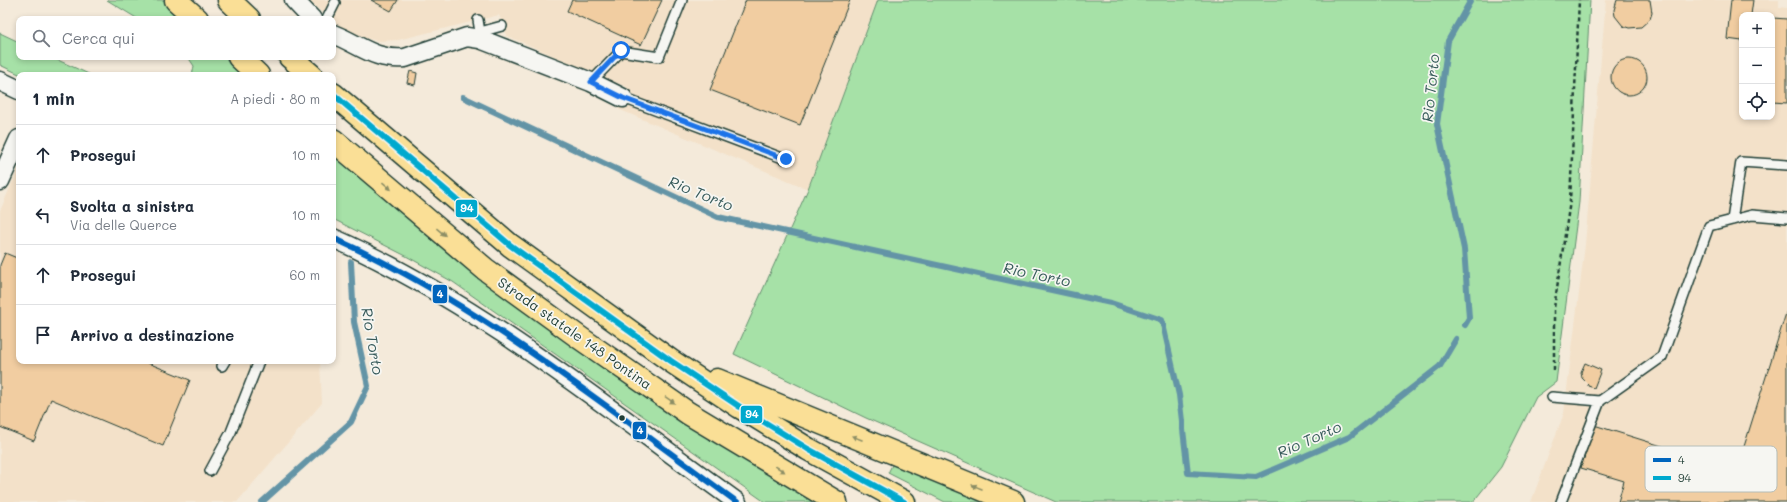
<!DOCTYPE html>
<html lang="it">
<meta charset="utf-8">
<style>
:root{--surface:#fff;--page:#f6f6f7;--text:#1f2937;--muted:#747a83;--line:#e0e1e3}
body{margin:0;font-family:Mali,sans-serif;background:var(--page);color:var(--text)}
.controls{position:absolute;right:12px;top:12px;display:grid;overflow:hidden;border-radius:8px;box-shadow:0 2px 6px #0003}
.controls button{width:36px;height:36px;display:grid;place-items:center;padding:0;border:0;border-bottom:1px solid var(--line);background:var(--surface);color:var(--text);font:20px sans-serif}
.stop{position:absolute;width:12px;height:12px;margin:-9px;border:3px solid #1a73e8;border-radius:50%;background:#fff}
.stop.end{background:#1a73e8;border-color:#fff;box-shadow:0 1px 4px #0008}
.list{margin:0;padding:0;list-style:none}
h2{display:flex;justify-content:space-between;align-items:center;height:52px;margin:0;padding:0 16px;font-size:17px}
h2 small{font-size:13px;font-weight:400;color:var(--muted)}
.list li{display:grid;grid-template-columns:26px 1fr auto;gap:12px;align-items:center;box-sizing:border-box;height:60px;padding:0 16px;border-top:1px solid var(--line)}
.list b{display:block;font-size:15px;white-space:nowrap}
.list p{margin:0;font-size:13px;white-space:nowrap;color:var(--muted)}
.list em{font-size:13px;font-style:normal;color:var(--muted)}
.icon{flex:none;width:22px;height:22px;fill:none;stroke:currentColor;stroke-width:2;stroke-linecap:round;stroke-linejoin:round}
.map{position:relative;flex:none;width:1787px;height:502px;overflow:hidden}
.search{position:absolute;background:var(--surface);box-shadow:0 2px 6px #0003;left:16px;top:16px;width:320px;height:44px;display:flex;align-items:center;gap:10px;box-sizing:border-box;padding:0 14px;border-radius:8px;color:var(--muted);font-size:15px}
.panel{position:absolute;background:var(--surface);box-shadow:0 2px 6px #0003;left:16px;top:72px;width:320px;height:292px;border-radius:8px}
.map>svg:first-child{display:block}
.built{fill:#f3e1c9;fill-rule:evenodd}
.green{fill:#a6e1a7;stroke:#628f6e}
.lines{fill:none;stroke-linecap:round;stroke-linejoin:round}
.stream{stroke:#6394a6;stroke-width:6}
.building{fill:#f1cda1;stroke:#1f3d34}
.service-casing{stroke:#1f3d34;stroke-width:12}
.minor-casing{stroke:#1f3d34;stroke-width:21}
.trunk-casing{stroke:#1f3d34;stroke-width:25}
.path{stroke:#1f3d34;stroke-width:2.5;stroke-dasharray:4 3;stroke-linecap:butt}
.service{stroke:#f6f6f2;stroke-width:9}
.minor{stroke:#f6f6f2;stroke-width:18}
.trunk{stroke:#fadf96;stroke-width:22}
.bus-1-casing{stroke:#f6f6f2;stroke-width:9}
.bus-2-casing{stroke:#f6f6f2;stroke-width:9}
.bus-1{stroke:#0065bd;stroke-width:6}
.bus-2{stroke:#00a9ce;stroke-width:6}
.oneway{fill:#8c8e65}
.route{stroke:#1a73e8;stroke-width:5}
.bus-dot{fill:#1f3d34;stroke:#f6f6f2;stroke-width:1.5}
.labels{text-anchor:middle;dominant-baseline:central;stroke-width:3.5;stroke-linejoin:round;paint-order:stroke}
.street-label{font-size:14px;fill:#1f3d34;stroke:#f6f6f2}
.water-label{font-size:15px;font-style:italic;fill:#365a5a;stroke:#f6f6f2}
.key{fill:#f6f6f2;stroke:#b6beb9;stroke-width:1}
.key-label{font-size:11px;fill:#1f3d34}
.line-badge{stroke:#f6f6f2;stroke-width:1.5}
.badge-label{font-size:11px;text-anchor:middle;font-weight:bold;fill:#fff}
</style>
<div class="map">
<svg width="1787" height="502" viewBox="0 0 1787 502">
<rect width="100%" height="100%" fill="#f4eada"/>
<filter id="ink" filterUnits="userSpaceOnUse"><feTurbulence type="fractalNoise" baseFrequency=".025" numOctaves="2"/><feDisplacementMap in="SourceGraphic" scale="8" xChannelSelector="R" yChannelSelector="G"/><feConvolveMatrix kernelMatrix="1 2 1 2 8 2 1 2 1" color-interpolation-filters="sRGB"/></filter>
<g filter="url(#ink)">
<path class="built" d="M308,0h570l-70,189 -190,-80 9,-22 -120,-51 -8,-21 -101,25 -20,1 -21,-5 -15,-8 -9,-7v-2h-3z
M1606,0h173v7l8,1v494h-256l33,-89 21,-168zM1742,15h30v102h-30z
M19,167v194h301l2,42 -85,99h-237v-291z"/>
<path class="green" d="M107,0h61l20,19h-50z
M878,0h712l-11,202 -23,180 -20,15 -35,70 -28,35h-417l-190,-84 -132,-64 74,-165z
M0,33l19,9v15h32l40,18h-70l-21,-10z
M188,57h41l20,18h-57l2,-9z
M333,146l489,356h-57l-312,-220 -47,-26 -73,-37z
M895,459l98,43h-48l-57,-29z"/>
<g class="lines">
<path class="stream" d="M463,97l255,120 393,86 51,17 17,75 9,78 68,4 93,-40 91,-71 16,-27
M1465,325l4,-7 -5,-69 -27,-125 11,-83 23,-41
M262,502l89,-80 17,-36 -14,-64 -3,-60"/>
</g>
<path class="building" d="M371,0h27l-7,11z
M572,0h90l-21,45 -74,-34z
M746,0h104l-50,125 -90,-35z
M1617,0h33l2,13 -2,6 -9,8 -12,1 -6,-2 -8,-10 -1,-6z
M1731,0h22l-2,15h-9v26l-15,-2z
M1773,18l14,1v84l-15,-1z
M1611 77a18 18 0 1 1 36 0a18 18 0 1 1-36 0Z
M410,71l7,2 -2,12 -8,-2z
M5,253l12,5 2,-5v108h124l47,19 -27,66 -112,-47 -17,42 -34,-14v-162z
M1787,310v192h-169l6,-21 -43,-13 13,-43 129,40 -7,22 14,4z
M1585,363l16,7 -7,18 -6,-2v-2l-6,-6 -1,-6z"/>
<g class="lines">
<g class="service-casing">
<path id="service" d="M327,19l8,-16
M480,32l22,-6
M470,36l10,-4 -2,-12
M591,82l30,-31 38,6 23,-57
M623,98l162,61
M1732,220l9,-58 46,3
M222,366l3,-5
M1552,397l48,4
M210,471l21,-39 28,-71
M1561,502l39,-101 62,-44 47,-131 43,-11 35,3"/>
</g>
<g class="minor-casing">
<path id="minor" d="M294,0l18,19
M333,34c26,10 42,27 72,24l62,-21 13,2 111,43 32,16
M0,81l19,9
M0,181l19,-42
M333,238c146,65 275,171 404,264"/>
</g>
<g class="trunk-casing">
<path id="trunk" d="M176,0l21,19
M229,0l20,19
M239,57l19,18
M290,57l21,18
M333,94l177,151 161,116 69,46 68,42 96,53
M333,140l152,129 95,69 108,75 148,89
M717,380l296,122"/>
</g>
<path class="path" d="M1554,370v-62l16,-107 9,-201"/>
<use href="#service" class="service"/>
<use href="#minor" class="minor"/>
<use href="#trunk" class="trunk"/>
<g class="bus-1-casing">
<path id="bus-1" d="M333,238c146,65 275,171 404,264"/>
</g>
<g class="bus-2-casing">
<path id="bus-2" d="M333,94l177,151 161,116 69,46 68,42 96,53"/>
</g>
<use href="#bus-1" class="bus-1"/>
<use href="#bus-2" class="bus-2"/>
</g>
<defs><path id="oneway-solid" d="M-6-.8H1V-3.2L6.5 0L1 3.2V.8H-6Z"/></defs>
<g class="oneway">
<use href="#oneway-solid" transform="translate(387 186) rotate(40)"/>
<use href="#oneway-solid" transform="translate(441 232) rotate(40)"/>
<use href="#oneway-solid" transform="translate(670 400) rotate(34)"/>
<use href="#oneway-solid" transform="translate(857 438) rotate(-158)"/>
<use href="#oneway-solid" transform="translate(780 469) rotate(32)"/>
<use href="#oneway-solid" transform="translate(977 487) rotate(-158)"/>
</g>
</g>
<g class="lines" filter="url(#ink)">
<path class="route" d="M621,50l-30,32 32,16 163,61"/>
</g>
<circle class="bus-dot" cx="622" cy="418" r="3.5"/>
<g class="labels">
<g class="street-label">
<text transform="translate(575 333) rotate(35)">Strada statale 148 Pontina</text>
</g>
<g class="water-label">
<text transform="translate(1430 88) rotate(-84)">Rio Torto</text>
<text transform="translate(701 193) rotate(22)">Rio Torto</text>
<text transform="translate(1037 274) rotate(12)">Rio Torto</text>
<text transform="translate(373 341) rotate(80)">Rio Torto</text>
<text transform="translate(1309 439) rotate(-24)">Rio Torto</text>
</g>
</g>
<rect x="1645" y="446" width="132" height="46" rx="6" class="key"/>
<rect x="1653" y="458" width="18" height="4" fill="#0065bd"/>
<rect x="1653" y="476" width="18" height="4" fill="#00a9ce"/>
<g class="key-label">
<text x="1678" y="464">4</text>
<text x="1678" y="482">94</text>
</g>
<g class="line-badge">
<rect x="455" y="199" width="23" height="19" rx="4" fill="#00a9ce"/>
<rect x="432" y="284" width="16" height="20" rx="4" fill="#0065bd"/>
<rect x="740" y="405" width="23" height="19" rx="4" fill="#00a9ce"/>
<rect x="632" y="421" width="15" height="19" rx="4" fill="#0065bd"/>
</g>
<g class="badge-label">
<text x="467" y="212">94</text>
<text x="440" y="298">4</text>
<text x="752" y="418">94</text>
<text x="640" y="434">4</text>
</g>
</svg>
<div class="controls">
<button>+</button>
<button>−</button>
<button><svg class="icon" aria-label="locate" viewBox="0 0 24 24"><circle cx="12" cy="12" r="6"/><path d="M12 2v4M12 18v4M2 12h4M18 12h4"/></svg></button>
</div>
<div class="stop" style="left:621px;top:50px"></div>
<div class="stop end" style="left:786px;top:159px"></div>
<div class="search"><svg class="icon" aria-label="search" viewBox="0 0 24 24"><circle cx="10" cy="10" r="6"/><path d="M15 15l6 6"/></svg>Cerca qui</div>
<section class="panel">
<h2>1 min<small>A piedi · 80 m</small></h2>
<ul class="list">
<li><svg class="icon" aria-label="ahead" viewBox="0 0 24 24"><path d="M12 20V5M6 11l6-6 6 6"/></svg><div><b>Prosegui</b></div><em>10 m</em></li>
<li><svg class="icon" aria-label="left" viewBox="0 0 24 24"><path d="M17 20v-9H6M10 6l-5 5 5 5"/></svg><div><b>Svolta a sinistra</b><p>Via delle Querce</p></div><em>10 m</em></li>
<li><svg class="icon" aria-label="ahead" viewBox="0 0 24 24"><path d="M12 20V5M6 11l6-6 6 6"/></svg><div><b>Prosegui</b></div><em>60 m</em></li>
<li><svg class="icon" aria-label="arrive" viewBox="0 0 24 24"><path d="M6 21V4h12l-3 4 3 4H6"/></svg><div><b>Arrivo a destinazione</b></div></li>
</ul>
</section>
</div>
